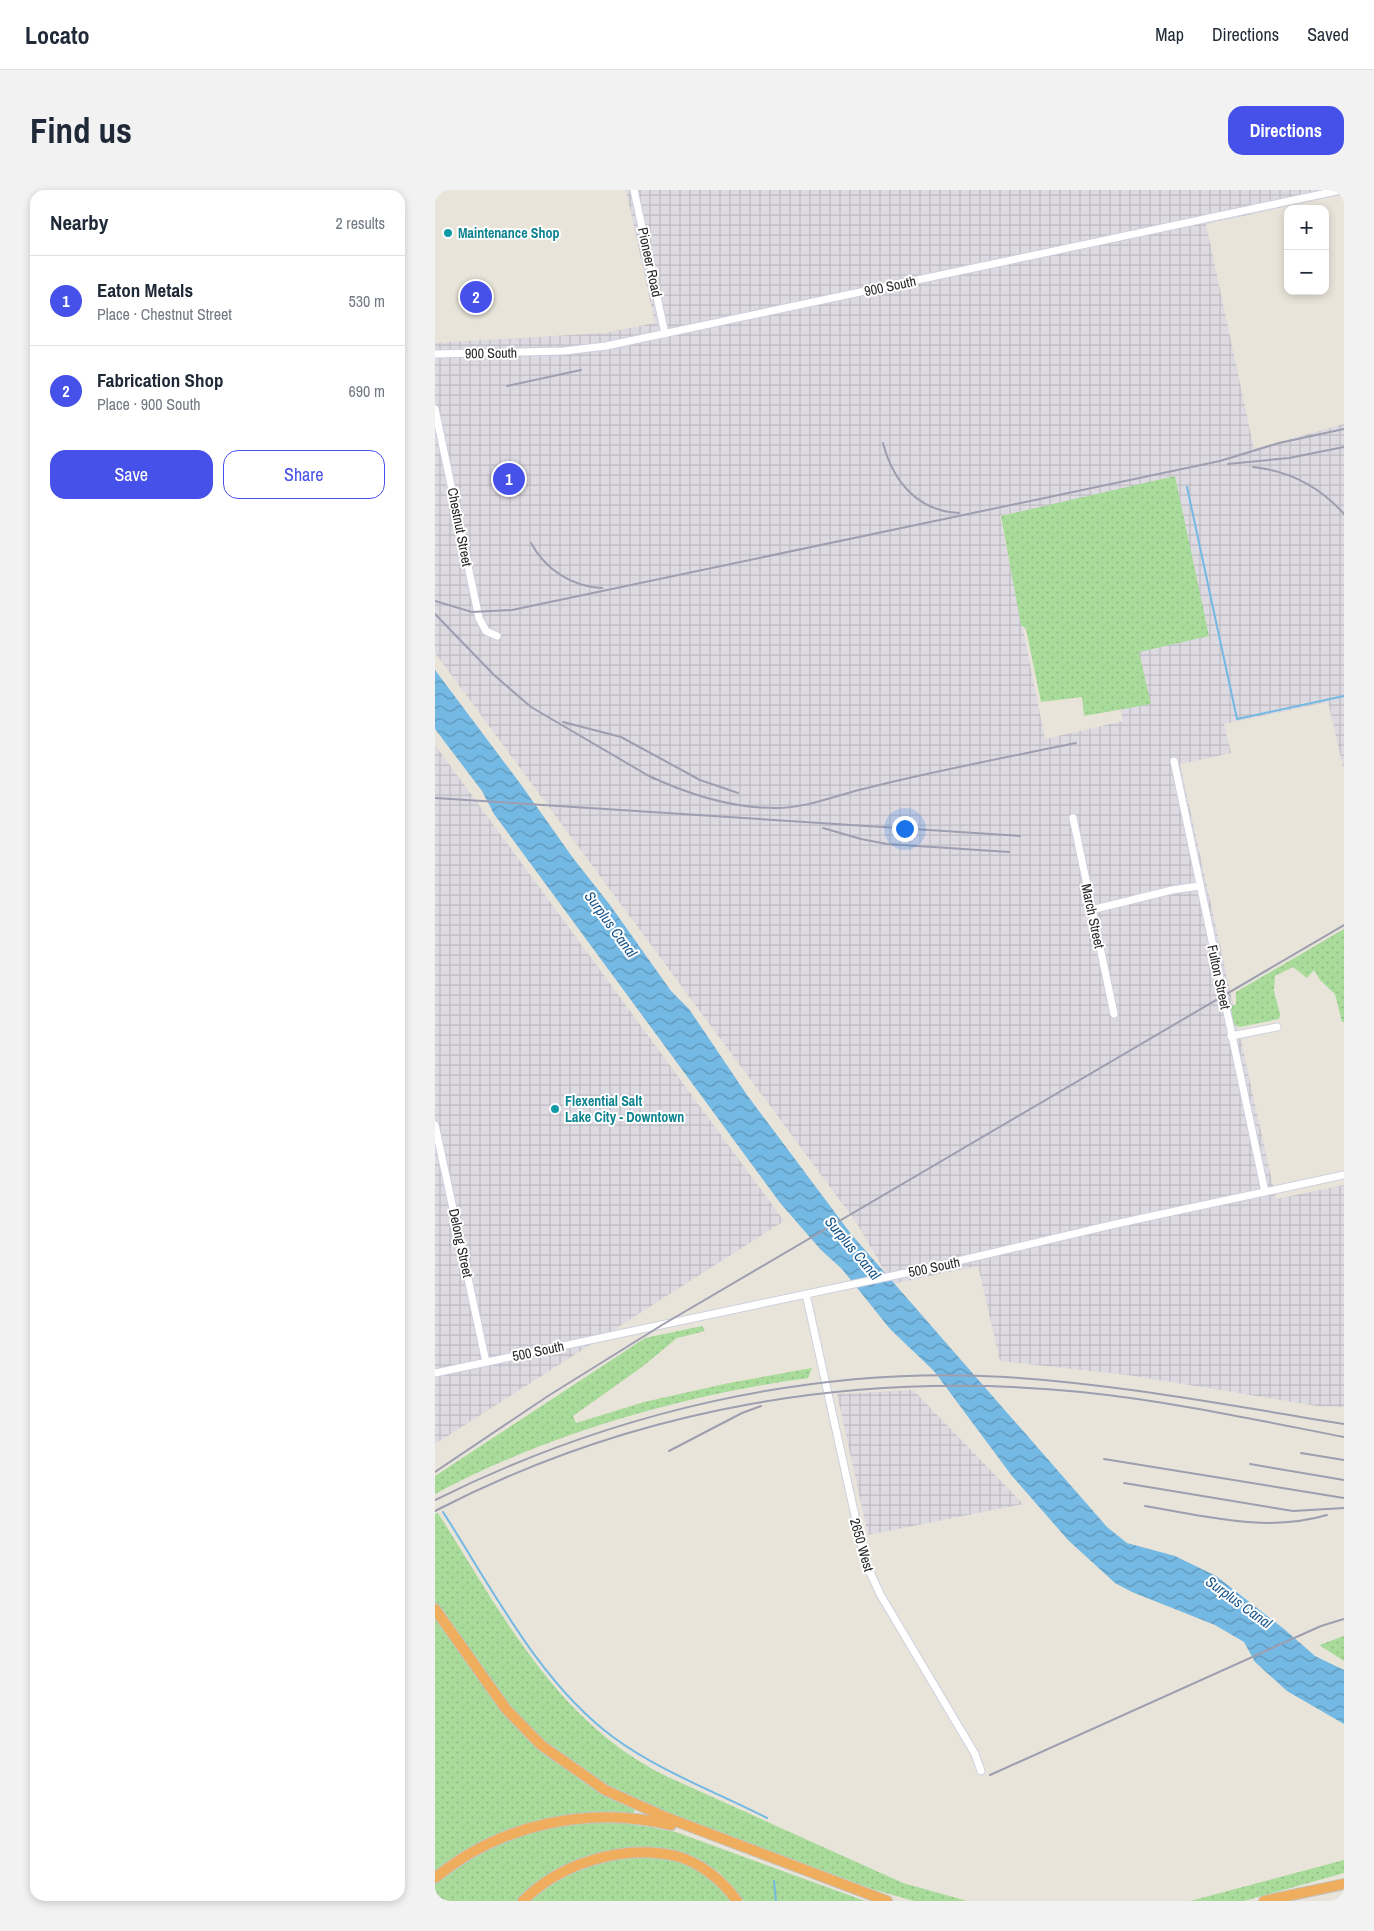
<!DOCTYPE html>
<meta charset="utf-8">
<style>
:root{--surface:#fff;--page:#f2f2f3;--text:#1f2937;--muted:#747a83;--line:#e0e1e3;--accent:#4651e9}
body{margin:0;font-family:"Archivo Narrow",sans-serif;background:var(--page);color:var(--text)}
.controls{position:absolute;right:15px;top:15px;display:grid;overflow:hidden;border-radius:10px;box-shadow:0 2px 8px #0003}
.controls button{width:45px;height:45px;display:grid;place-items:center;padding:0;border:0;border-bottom:1px solid var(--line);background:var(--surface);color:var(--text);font:25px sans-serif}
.you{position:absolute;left:469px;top:638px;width:18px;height:18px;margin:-12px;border:4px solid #fff;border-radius:50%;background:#1a73e8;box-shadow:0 0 0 8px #1a73e833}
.badge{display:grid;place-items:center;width:32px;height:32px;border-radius:50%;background:var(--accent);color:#fff;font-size:16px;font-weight:700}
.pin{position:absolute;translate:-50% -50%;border:2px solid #fff;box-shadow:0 1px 5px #0006}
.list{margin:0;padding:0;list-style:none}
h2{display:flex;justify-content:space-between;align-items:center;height:65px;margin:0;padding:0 20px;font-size:21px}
h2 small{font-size:16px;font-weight:400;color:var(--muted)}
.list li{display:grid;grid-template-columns:32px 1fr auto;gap:15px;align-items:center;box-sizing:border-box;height:90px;padding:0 20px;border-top:1px solid var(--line)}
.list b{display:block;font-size:19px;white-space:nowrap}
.list p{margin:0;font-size:16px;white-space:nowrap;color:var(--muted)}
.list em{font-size:16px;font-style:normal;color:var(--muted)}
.actions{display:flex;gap:10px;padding:15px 20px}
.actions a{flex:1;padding:11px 0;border:1px solid var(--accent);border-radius:15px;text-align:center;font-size:18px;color:var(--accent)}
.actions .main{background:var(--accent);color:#fff}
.map{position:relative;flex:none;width:909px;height:1711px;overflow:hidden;border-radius:15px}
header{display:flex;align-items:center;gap:30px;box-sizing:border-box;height:70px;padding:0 25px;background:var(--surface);border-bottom:1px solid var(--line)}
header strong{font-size:24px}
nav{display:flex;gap:28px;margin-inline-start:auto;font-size:18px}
.intro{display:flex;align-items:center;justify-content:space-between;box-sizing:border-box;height:120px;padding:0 30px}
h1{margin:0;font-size:35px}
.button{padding:12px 22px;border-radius:15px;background:var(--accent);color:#fff;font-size:18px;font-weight:700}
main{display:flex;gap:30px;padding:0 30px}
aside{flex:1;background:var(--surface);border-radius:15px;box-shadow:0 2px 8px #0003}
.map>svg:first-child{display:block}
.industrial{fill:url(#industrial-grid);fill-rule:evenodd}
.grass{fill:url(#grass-dots)}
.water{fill:url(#water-waves)}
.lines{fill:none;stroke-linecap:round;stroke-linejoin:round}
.stream{stroke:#74b9e3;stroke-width:2}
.minor-casing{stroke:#cfd0df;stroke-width:9}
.highway-casing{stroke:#c3c3c3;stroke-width:12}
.minor{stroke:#fff;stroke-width:7}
.highway{stroke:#efae5e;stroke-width:10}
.rail{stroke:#9d9eb0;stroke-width:2}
.culture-dot{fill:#0f9aa8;stroke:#fff;stroke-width:2}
.labels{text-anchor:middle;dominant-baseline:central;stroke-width:4;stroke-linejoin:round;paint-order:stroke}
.culture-label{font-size:14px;font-weight:bold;fill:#0d838f;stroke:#fff;text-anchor:start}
.street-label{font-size:14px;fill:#272727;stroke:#fff}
.water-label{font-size:15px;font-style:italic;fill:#18558a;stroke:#fff}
</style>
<header>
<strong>Locato</strong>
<nav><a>Map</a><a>Directions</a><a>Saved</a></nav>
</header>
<div class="intro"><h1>Find us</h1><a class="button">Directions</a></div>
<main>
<aside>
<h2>Nearby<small>2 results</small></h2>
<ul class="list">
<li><span class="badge">1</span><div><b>Eaton Metals</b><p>Place · Chestnut Street</p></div><em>530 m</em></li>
<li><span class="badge">2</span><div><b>Fabrication Shop</b><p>Place · 900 South</p></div><em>690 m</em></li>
</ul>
<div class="actions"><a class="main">Save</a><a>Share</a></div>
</aside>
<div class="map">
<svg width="909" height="1711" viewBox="0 0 909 1711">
<defs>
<pattern id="industrial-grid" width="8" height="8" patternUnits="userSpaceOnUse" patternTransform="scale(1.25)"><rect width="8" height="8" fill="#dddae1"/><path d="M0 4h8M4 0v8" fill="none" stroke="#bebbc1"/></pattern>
<pattern id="grass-dots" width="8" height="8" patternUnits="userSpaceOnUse" patternTransform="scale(1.25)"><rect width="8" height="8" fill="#a9db9a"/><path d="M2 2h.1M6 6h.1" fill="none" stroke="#91bc85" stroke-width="1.8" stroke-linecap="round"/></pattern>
<pattern id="water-waves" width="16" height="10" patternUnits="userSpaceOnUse" patternTransform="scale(1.25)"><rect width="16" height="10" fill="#74b9e3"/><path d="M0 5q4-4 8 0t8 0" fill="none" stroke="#5f96b8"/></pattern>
</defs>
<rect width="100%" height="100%" fill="#e8e4d9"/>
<path class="industrial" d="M191,0h718v4l-138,30 48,225 90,-25v347l-16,-69 -104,22 7,29 -51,11 96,435 68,-14v222l-27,-1 -189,-31 -128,-14 -22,-95 -86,18 -36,-62 -421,-569v-310l170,-10 50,-10zM735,290l-62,176 15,65 -78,18 -45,-223z
M0,555l349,476 -349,223z
M478,1200l110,114 -155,31 -31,-141z"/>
<path class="grass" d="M740,286l34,160 -70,16 12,52 -67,12 -2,-19 -41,5 -15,-73 -5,-4 -20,-109z
M909,739v93h-2l-7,-28 -15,-14 -6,-10 -7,8 -14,-11 -18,9 -1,15 6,23 -1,5 -39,8 -6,-2 -5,-17 7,-4v-12z
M267,1136l3,5 -28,7 -35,29 -69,49 3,7 68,-21 85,-19 83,-15 -4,10c-125,17 -261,56 -373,116v-18l210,-138z
M3,1323c63,99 119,211 230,264l235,106 64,18h-53l-39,-11 -231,-86 -49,-25 -49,-35 -44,-47 -67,-95v-88z
M0,1427l113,139 38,28 49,25 -2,5c-26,1 -54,0 -80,4 -42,6 -84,30 -118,54z
M909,1446v25l-25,-16z
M167,1631c26,2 49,6 74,11l189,69h-121l-24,-28 -15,-10 -30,-12 -63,1 -94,49h-83v-19c34,-24 72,-48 113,-56 18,-3 37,-4 54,-5z
M208,1666l30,4 28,10 33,31h-205c36,-29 68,-40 114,-45z
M909,1670v13l-100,28h-54z"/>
<path class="water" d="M0,480l87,116 51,72 37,47 61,86 18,18 58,86 104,139 256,293 20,16 48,13 41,20 68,53 31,27 29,14v54l-57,-33 -32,-29 -11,-20 -29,-17 -83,-33 -17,-9 -47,-43 -56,-64 -78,-105 -44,-42 -48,-60 -21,-19 -40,-46 -287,-390 -12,-23 -47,-62z"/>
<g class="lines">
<path class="stream" d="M752,297l50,232 107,-23
M8,1322c49,76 96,170 170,225 46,34 103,55 154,81
M339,1691l2,20"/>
<g class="minor-casing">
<path id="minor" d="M199,0l31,144
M0,164l129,-3 42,-5 735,-156
M0,219l44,209 7,13 11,5
M739,571l91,431
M638,628l41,196
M656,720l81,-20 27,-4
M796,846l46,-9
M0,935l51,237
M371,1104l59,267 15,33 95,160 6,17
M0,1183l480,-102 205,-48 224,-48"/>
</g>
<g class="highway-casing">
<path id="highway" d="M0,1419l71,100 35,36 64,45 60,27 222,84
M0,1688c65,-54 154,-73 236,-53
M88,1711c37,-38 100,-57 153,-45 24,6 47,25 61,45
M829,1711l80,-17"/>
</g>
<use href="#minor" class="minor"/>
<use href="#highway" class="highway"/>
<path class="rail" d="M72,196l74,-16
M448,253c10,38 34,68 76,70
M793,274l61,-6 55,-11
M818,277c36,4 67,20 91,47
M96,353c14,26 41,44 71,45
M0,411l37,11 40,-2 708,-149 59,-18 65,-14
M0,424l59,61 37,32 123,72
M128,532l58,15 79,43 38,13
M212,585c40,19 83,33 128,33 34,0 64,-14 96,-21 68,-17 137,-30 205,-44
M0,608l585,38
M388,638l38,11 26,5 122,8
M234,1261l73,-38 19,-7
M866,1263l43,7
M669,1269l240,39
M815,1274l94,16
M0,1282l113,-76 114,-71 682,-400
M689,1293l169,28 51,-3
M0,1310c175,-87 375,-135 571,-123 113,7 226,29 338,47
M710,1316c61,10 121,27 182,9
M0,1321c201,-104 422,-141 646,-119 88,9 176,28 263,45
M555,1585l331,-149 23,-7"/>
</g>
<g class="culture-dot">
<circle cx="13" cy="43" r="5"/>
<circle cx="120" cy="919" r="5"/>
</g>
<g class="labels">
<g class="culture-label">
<text x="23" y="43">Maintenance Shop</text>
<text x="130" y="911">Flexential Salt<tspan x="130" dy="16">Lake City - Downtown</tspan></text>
</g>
<g class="street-label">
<text transform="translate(215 72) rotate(78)">Pioneer Road</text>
<text transform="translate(455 96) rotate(-12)">900 South</text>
<text transform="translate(56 163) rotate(-1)">900 South</text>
<text transform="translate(25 337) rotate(79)">Chestnut Street</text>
<text transform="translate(658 726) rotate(78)">March Street</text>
<text transform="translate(784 787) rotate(78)">Fulton Street</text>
<text transform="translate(26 1053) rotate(78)">Delong Street</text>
<text transform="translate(499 1077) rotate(-12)">500 South</text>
<text transform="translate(103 1161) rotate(-12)">500 South</text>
<text transform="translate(427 1355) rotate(74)">2650 West</text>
</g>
<g class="water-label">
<text transform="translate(176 734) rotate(54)">Surplus Canal</text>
<text transform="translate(418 1058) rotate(50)">Surplus Canal</text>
<text transform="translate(804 1412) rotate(36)">Surplus Canal</text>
</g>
</g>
</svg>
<div class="controls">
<button>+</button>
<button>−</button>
</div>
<div class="you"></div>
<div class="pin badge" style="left:74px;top:289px">1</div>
<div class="pin badge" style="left:41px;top:107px">2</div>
</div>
</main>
